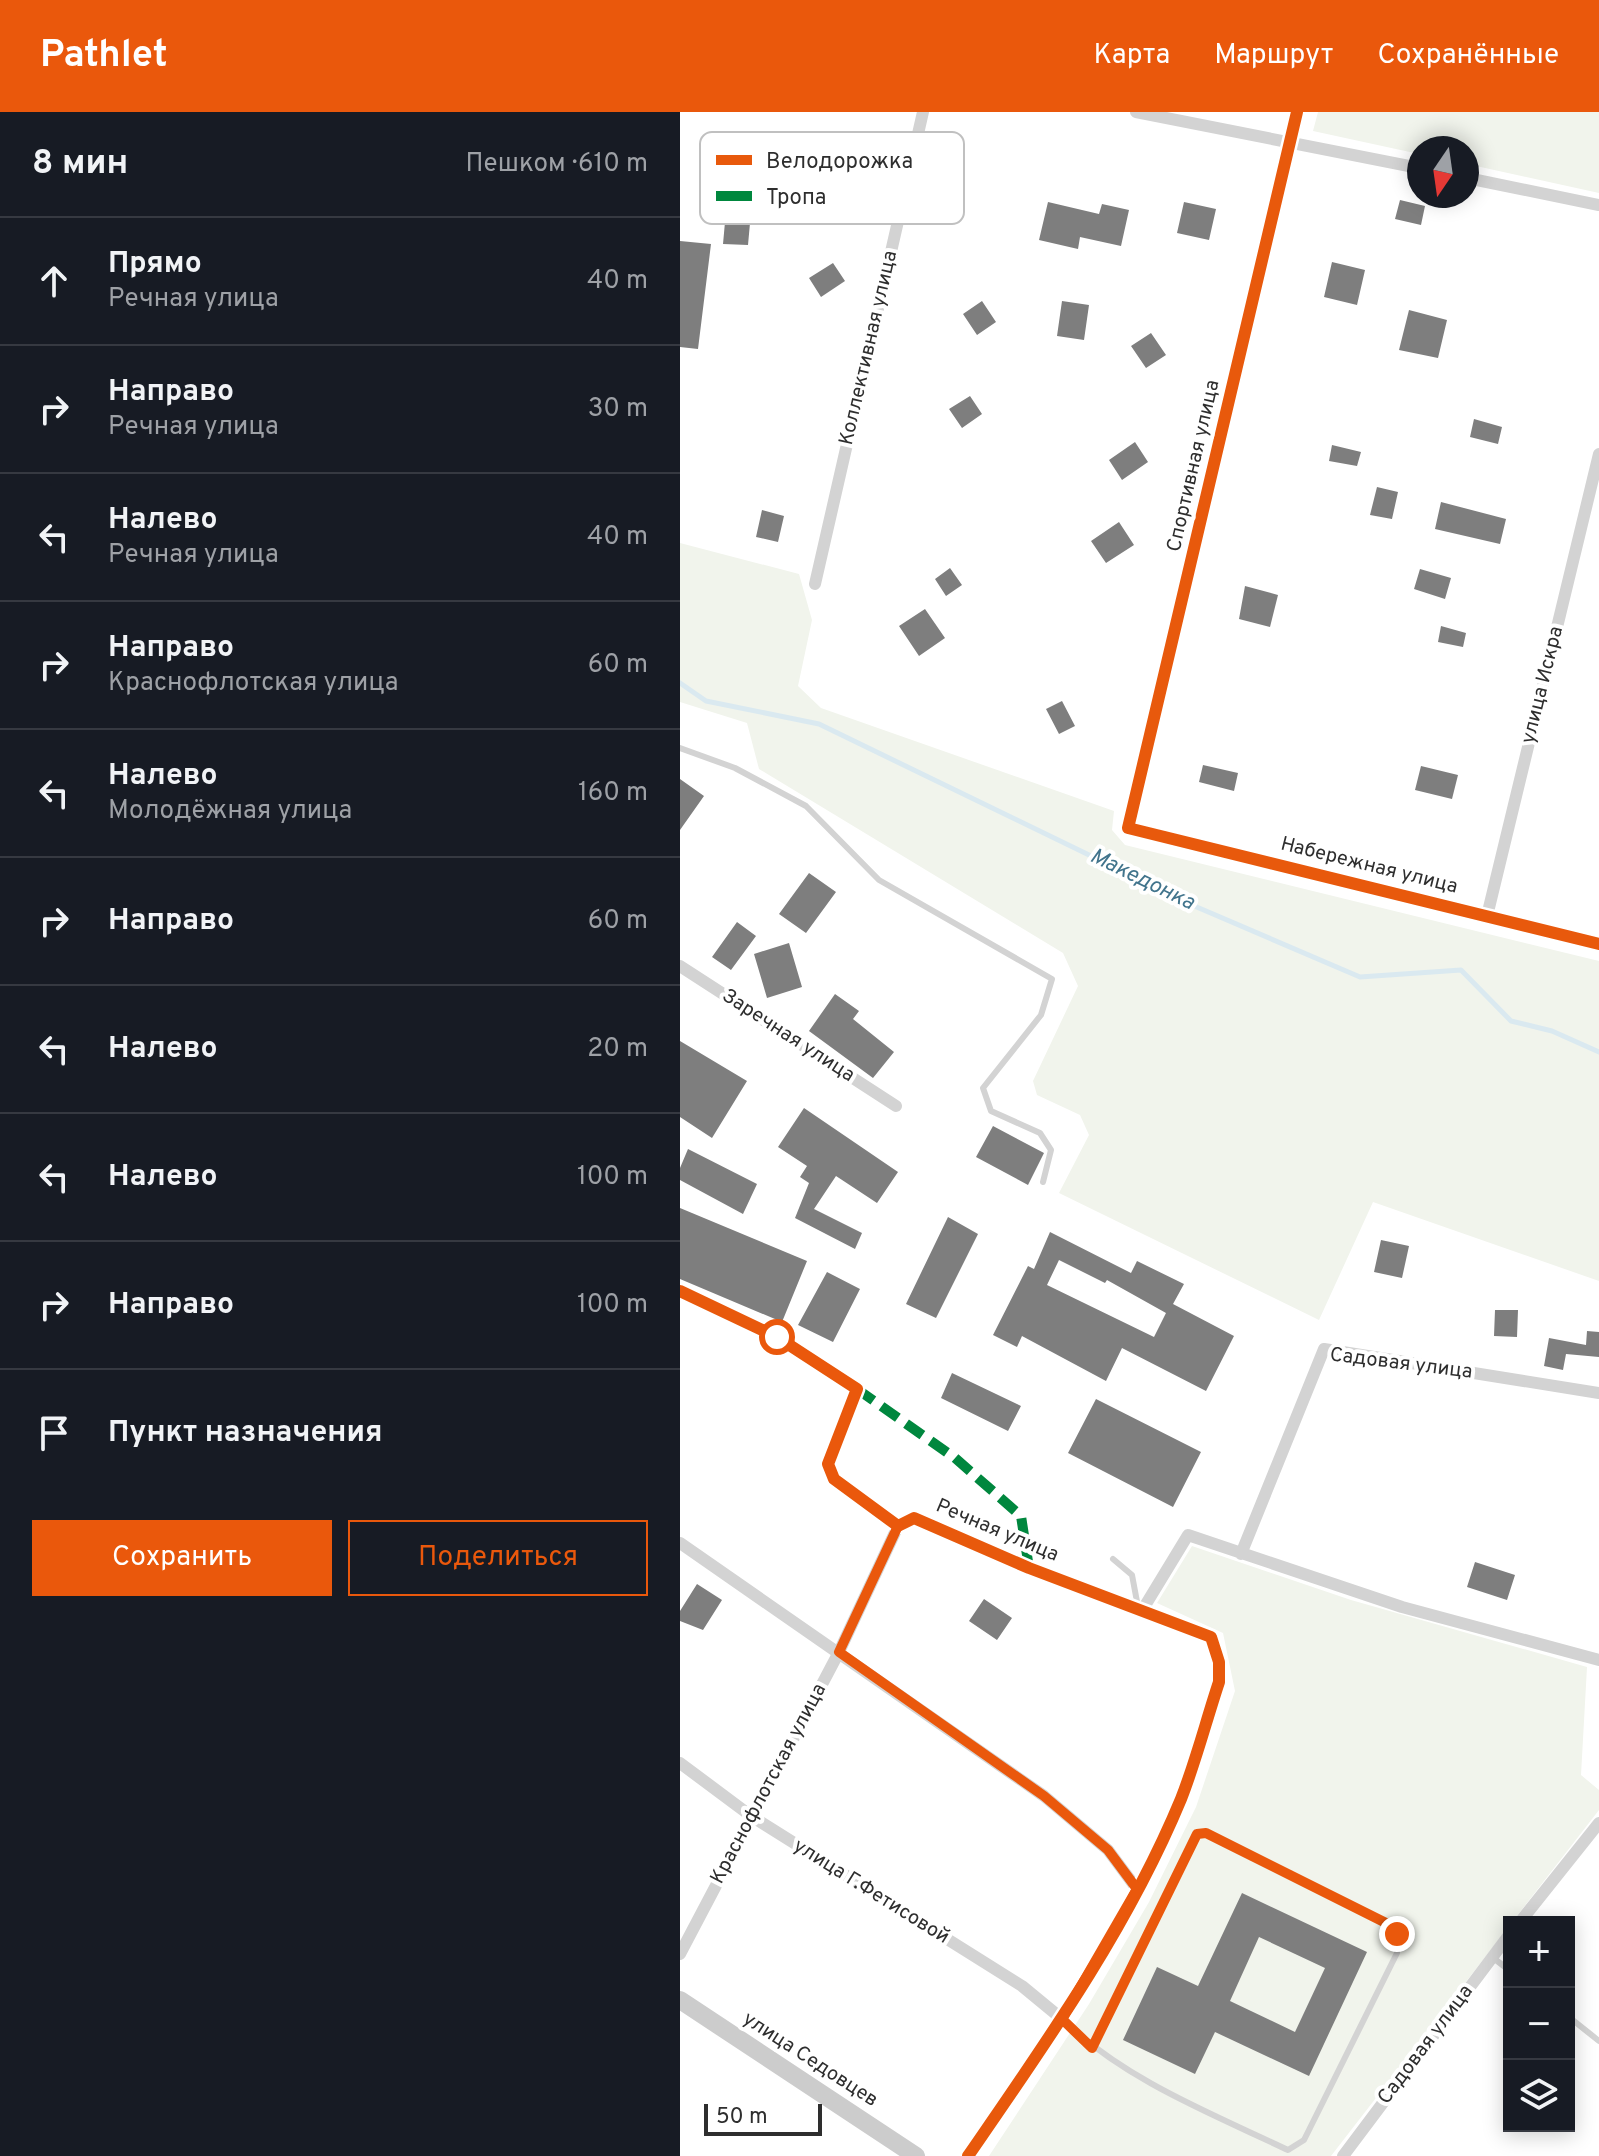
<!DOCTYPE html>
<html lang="ru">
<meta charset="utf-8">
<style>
:root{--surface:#171b24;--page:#20242c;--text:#f1f3f6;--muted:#9ea1a6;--line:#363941;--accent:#ea580c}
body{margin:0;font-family:Overpass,sans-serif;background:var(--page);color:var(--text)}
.controls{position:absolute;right:24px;bottom:24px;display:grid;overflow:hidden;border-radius:0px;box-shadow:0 4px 20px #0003}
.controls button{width:72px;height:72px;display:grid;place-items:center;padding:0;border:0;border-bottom:2px solid var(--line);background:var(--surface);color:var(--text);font:40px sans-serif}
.compass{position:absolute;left:727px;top:24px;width:72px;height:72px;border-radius:50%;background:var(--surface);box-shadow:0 4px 20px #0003;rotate:193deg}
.scale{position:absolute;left:24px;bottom:20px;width:118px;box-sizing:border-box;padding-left:8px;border:4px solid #2e2e2e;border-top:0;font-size:22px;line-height:28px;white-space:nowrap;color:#2e2e2e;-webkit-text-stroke:6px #fff;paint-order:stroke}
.stop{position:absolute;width:24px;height:24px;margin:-18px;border:6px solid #ea580c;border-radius:50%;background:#fff}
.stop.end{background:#ea580c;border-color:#fff;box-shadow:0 2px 8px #0008}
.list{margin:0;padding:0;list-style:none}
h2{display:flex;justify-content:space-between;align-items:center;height:104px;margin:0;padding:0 32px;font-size:34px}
h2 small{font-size:26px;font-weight:400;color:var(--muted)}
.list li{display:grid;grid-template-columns:52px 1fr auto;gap:24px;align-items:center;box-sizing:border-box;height:128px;padding:0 32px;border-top:2px solid var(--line)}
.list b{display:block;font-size:30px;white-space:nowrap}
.list p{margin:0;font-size:26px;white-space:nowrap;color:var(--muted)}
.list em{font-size:26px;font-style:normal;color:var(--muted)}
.actions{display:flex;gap:16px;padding:24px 32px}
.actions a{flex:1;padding:18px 0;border:2px solid var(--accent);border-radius:0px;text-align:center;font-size:28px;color:var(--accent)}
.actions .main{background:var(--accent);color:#fff}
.icon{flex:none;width:44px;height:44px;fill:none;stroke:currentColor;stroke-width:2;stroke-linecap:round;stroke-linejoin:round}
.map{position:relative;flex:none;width:919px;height:2044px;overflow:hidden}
header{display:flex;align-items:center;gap:48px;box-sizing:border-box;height:112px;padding:0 40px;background:var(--accent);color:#fff}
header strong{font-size:38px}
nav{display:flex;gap:44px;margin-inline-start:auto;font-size:28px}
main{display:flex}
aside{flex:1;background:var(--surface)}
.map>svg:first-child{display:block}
.green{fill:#f1f4ec}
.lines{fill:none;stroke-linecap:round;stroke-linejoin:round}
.stream{stroke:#dae9f0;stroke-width:5}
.building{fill:#7e7e7e;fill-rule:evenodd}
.lane{stroke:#d3d3d3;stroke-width:6}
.street{stroke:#d3d3d3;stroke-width:12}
.secondary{stroke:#ccc;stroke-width:18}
.quiet{stroke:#00873e;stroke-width:10;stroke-dasharray:20 10;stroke-linecap:butt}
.cycleway-casing{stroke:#fff;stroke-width:17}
.cycleway{stroke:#e8590c;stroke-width:12}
.route{stroke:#ea580c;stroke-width:10}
.labels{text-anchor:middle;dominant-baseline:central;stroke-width:8;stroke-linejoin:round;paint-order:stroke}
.street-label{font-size:20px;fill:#2e2e2e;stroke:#fff}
.water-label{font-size:22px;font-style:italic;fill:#41748c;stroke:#fff}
.key{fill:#fff;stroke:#c0c0c0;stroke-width:2}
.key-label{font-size:22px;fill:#2e2e2e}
</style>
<header>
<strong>Pathlet</strong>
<nav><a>Карта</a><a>Маршрут</a><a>Сохранённые</a></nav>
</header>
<main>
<aside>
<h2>8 мин<small>Пешком · 610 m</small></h2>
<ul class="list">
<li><svg class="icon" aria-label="ahead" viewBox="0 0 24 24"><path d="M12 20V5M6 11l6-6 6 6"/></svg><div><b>Прямо</b><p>Речная улица</p></div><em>40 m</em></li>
<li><svg class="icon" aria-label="right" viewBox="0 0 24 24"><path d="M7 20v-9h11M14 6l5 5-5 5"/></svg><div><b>Направо</b><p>Речная улица</p></div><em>30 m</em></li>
<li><svg class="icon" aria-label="left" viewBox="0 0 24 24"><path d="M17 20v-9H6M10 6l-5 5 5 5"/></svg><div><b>Налево</b><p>Речная улица</p></div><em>40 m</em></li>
<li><svg class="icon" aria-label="right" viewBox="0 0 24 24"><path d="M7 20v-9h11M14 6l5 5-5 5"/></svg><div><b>Направо</b><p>Краснофлотская улица</p></div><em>60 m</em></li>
<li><svg class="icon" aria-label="left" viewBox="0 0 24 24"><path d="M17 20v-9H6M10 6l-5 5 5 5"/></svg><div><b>Налево</b><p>Молодёжная улица</p></div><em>160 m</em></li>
<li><svg class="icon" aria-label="right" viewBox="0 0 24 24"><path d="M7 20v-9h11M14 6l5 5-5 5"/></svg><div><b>Направо</b></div><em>60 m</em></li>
<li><svg class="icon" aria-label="left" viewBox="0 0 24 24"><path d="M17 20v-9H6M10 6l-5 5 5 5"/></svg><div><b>Налево</b></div><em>20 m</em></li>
<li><svg class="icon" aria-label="left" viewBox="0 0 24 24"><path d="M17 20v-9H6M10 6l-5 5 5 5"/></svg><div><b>Налево</b></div><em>100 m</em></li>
<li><svg class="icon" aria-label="right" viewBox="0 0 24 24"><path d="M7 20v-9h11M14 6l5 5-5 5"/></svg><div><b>Направо</b></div><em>100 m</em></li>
<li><svg class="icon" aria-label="arrive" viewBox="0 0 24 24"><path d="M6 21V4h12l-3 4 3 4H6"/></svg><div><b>Пункт назначения</b></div></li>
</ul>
<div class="actions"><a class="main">Сохранить</a><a>Поделиться</a></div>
</aside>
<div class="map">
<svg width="919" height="2044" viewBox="0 0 919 2044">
<rect width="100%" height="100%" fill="#fff"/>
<path class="green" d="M638,0h281v81l-132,-29v-16h-48v6l-106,-23z
M0,431l119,31 13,46 -14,66 23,22 293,103 -2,19 13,15 474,116v320l-226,-79 -54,118 -260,-127 30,-58 -9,-20 -43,-20 -4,-14 45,-95 -15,-33 -304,-184 -12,-46 -67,-21z
M512,1434l159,54 236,67 -6,108 18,15v20l-268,346h-342l100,-152 60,-102 47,-95 39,-116 -12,-58 -66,-30z"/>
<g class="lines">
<path class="stream" d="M0,571l26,18 113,23 373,181 168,72 101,-7 50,51 41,10 47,21"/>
</g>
<path class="building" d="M720,88l25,6 -4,19 -26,-6z
M368,90l51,12 3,-10 27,6 -8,36 -41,-9 -2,12 -39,-9z
M504,90l32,7 -7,31 -32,-7z
M46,99l25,1 -3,33 -25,-1z
M0,129l31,3 -13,105 -18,-2z
M652,150l33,8 -8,35 -33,-8z
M153,151l12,18 -24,16 -12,-19z
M302,189l14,21 -19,13 -14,-21z
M382,189l27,4 -5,35 -27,-4z
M729,198l38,10 -9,38 -39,-8z
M471,221l15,22 -20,13 -15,-22z
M290,284l12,18 -20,14 -13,-19z
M794,307l28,8 -4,17 -28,-7z
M455,330l13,20 -26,18 -13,-20z
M652,333l29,7 -4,14 -28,-5z
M697,375l21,5 -6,27 -22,-4z
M761,390l65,17 -6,25 -65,-15z
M82,398l22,6 -6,26 -22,-5z
M439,410l15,23 -28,18 -15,-22z
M270,456l12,17 -16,11 -11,-17z
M740,457l31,9 -6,21 -31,-10z
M565,474l33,9 -8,32 -31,-8z
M245,497l20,29 -26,18 -20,-30z
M761,514l25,7 -3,14 -25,-5z
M382,589l13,25 -16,8 -13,-25z
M523,653l35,8 -4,18 -35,-9z
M741,654l37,9 -6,24 -37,-9z
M0,667l24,17 -24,34z
M129,761l27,19 -30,41 -27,-19z
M57,810l19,14 -25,34 -19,-13z
M109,831l13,44 -35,11 -13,-44z
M155,882l24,17 -6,8 41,33 -21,26 -64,-47z
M0,929l67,40 -35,57 -32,-21z
M124,996l94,64 -21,31 -41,-27 -22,33 48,24 -7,16 -60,-31 14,-35 -9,-6 7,-11 -29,-19z
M313,1014l51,27 -16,32 -52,-28z
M8,1037l69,35 -14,30 -63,-34v-12z
M0,1096l127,53 -25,61 -102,-43z
M268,1105l30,17 -42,84 -30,-14z
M370,1120l81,41 6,-12 47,23 -11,20 61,32 -28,55 -84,-43 -16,33 -84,-45 -5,11 -24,-12 35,-69 6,3zM379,1148l46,23 2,-3 59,33 -12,24 -107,-52z
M701,1128l28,6 -7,32 -28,-6z
M147,1160l33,17 -27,53 -35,-17z
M815,1198h23l-1,27 -23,-1z
M907,1219l12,1v25l-33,-3 -3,16 -19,-4 5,-28 37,7z
M272,1261l69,33 -13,25 -67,-33z
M416,1287l105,53 -28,55 -105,-54z
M795,1450l40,13 -8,25 -40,-13z
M17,1472l25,16 -19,30 -23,-9v-10z
M304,1487l28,19 -15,22 -28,-19z
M562,1781l125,59 -58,124 -94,-44 -20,42 -72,-34 34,-73 41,19zM579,1825l66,31 -30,64 -65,-31z"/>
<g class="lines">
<path class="lane" d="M0,636l55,20 71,38 73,74 173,99 -11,36 -58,73 8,23 49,22 11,17 -8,32
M433,1447l19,16 6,32
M812,1845l17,13
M889,1905l30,24
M382,1907c63,61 148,94 226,131l16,-10 93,-187v-19l-7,-9 -184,-92 -9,1 -105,214"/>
<path class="street" d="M456,0l283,56
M617,0l-169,716 471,116
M787,66l132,27
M135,472l108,-472
M807,804l112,-462
M0,854l216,140
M0,1179l97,46 80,52 -29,75 6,15 64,47 16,-8 115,50 182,69 8,25v20c-13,39 -23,79 -38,117 -53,128 -135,244 -213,357
M0,1431l364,253 64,54 29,39
M561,1442l83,-205 275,44
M463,1497l45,-74 214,72 197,53
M0,1651l71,53 271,170 40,33
M840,1810l79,-99
M0,1842l159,-302 59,-126
M663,2044l166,-221"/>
<path class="secondary" d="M0,1888l236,156"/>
<path class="quiet" d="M177,1277l98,69 66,58 8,52"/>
<g class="cycleway-casing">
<path id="cycleway" d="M617,0l-169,716 471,116
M0,1179l97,46 80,52 -29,75 6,15 64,47 16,-8 115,50 182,69 8,25v20c-13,39 -23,79 -38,117 -53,128 -135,244 -213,357"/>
</g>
<use href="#cycleway" class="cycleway"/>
</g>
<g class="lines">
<path class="route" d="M97,1225l80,52 -29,75 6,15 64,47 -59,126 205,144 64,54 29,39 -75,130 30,29 105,-214 9,-1 184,92 7,9"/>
</g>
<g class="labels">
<g class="street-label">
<text transform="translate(189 236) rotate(-77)">Коллективная улица</text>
<text transform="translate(514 354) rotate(-77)">Спортивная улица</text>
<text transform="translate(863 573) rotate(-76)">улица Искра</text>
<text transform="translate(689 754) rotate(14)">Набережная улица</text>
<text transform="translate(108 924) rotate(33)">Заречная улица</text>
<text transform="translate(721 1252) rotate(7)">Садовая улица</text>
<text transform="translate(317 1419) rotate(23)">Речная улица</text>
<text transform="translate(89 1672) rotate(-62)">Краснофлотская улица</text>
<text transform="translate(191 1780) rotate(32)">улица Г.Фетисовой</text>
<text transform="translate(746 1933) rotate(-53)">Садовая улица</text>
<text transform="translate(130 1948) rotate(33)">улица Седовцев</text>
</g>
<g class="water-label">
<text transform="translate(462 768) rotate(26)">Македонка</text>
</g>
</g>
<rect x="20" y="20" width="264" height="92" rx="12" class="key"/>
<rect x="36" y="43" width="36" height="10" fill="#e8590c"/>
<rect x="36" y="79" width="36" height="10" fill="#00873e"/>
<g class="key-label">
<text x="86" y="56">Велодорожка</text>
<text x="86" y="92">Тропа</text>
</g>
</svg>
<div class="controls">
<button>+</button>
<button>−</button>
<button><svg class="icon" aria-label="layers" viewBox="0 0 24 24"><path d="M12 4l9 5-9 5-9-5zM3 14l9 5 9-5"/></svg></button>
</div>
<svg class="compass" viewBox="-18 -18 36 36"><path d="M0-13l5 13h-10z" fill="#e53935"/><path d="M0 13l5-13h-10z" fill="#9ea1a6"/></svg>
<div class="scale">50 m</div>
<div class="stop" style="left:97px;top:1225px"></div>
<div class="stop end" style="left:717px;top:1822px"></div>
</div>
</main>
